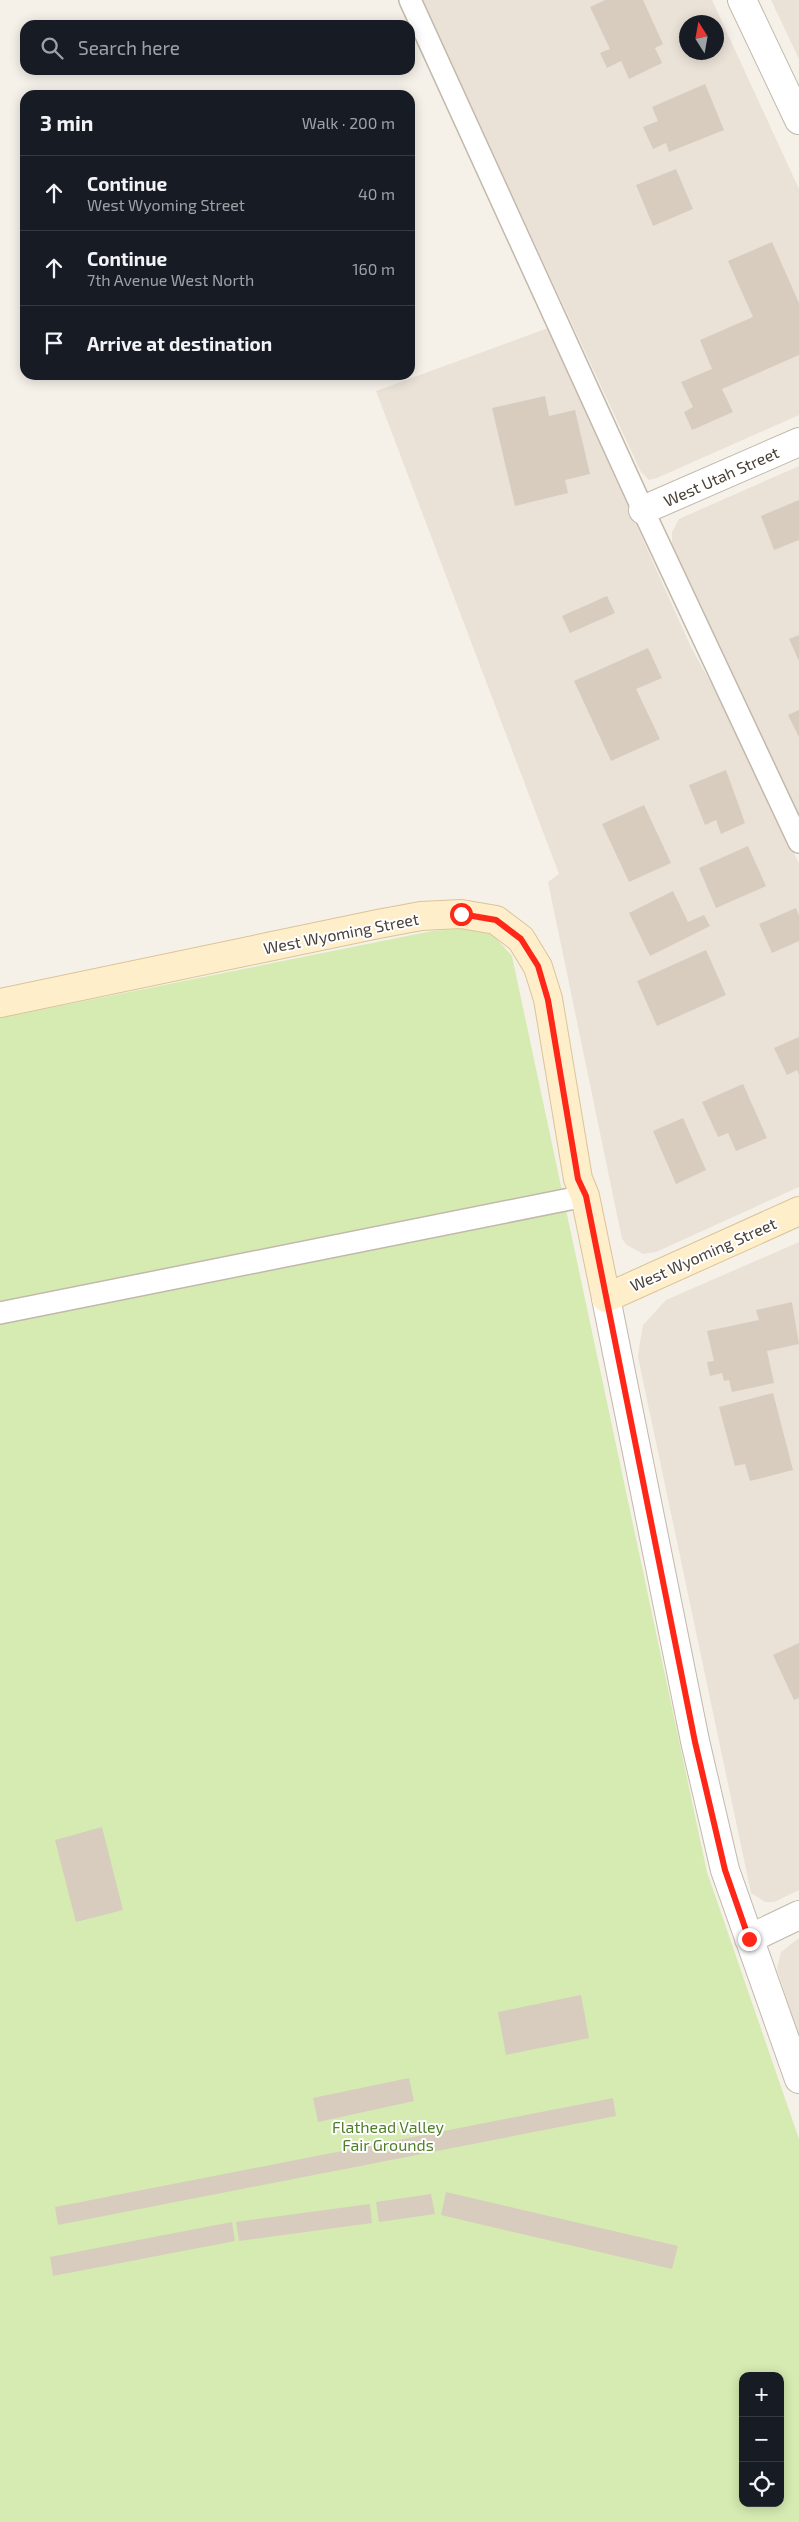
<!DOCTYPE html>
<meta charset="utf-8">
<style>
:root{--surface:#171b24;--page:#20242c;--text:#f1f3f6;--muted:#9ea1a6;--line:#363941}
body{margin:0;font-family:"Exo 2",sans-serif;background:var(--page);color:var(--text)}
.controls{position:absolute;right:15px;bottom:15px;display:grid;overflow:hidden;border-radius:10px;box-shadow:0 2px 12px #0003}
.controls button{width:45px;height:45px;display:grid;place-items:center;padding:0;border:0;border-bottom:1px solid var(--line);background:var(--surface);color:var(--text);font:25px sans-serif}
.compass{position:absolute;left:679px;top:15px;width:45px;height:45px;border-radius:50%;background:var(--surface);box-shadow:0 2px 12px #0003;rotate:349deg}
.stop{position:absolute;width:15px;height:15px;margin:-11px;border:4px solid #ff2717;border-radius:50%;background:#fff}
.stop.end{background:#ff2717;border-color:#fff;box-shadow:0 1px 5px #0008}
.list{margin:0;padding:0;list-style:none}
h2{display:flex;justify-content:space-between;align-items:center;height:65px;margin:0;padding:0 20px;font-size:21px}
h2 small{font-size:16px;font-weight:400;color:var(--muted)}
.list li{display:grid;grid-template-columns:32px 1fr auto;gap:15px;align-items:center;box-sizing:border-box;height:75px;padding:0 20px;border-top:1px solid var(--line)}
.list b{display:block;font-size:19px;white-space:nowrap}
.list p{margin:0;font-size:16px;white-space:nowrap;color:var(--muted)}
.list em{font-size:16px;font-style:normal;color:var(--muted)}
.icon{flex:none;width:28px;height:28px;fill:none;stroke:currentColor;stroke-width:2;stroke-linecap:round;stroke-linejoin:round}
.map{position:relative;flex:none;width:799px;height:2522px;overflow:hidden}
.search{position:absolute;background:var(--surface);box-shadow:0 2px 12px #0003;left:20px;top:20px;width:395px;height:55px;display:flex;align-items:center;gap:12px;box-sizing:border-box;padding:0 18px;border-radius:15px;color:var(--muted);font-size:19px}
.panel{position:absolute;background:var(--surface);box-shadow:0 2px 12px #0003;left:20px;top:90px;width:395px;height:290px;border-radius:15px}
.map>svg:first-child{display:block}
.residential{fill:#eae2d7;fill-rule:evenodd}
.green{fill:#d5ebb1;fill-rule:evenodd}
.building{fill:#d8ccbe}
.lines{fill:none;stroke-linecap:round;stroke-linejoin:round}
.lane-casing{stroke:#c2b8ab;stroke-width:24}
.street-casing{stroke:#c2b8ab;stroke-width:30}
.secondary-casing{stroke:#dac499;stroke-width:30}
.lane{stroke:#fff;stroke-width:21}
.street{stroke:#fff;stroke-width:28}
.secondary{stroke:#ffeeca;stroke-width:28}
.route{stroke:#ff2717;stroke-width:6}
.labels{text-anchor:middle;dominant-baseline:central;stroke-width:4;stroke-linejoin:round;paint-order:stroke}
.street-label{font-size:16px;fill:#4a4137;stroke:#fff}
.park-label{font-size:16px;fill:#4f7f26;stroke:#fff}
</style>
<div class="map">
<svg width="799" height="2522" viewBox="0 0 799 2522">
<rect width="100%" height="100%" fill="#f5f1e9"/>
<path class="residential" d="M421,0h291l87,189v226l-142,63 -8,2 -8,-8zM686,22h30v30h-30z
M771,0h28v59z
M548,328l143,319 34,62 74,155v323l-143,65 -13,2 -16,-9 -5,-6 -74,-357 11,-8 -183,-483z
M799,466v349l-127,-269v-14l7,-13z
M799,1242v648l-25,12h-9l-14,-9 -113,-536 1,-9 4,-23 23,-25z
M799,1938v99l-22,-68 4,-17z"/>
<path class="green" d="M471,928l22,7 19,21 195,916 92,267v383h-799v-1504l432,-87zM743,2376h37v127h-37z"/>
<path class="building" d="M605,0h38l20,44 -8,4 7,15 -33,16 -8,-18 -14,7 -7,-15 10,-4 -20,-42z
M705,84l19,46 -55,22 -3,-9 -13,6 -10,-22 15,-6 -6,-14z
M676,169l17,40 -40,17 -17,-41z
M772,242l27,61v52l-77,34 11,23 -41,18 -8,-18 9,-5 -12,-25 31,-13 -12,-29 53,-23 -25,-56z
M545,396l4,20 26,-6 15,64 -25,6 3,13 -53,13 -23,-98z
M799,500v40l-25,10 -13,-34z
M607,596l8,17 -45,20 -8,-17z
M799,635v26l-10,-22z
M648,648l14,30 -26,11 24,50 -49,22 -37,-80z
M799,710v27l-11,-22z
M726,770l19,53 -24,11 -5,-14 -11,5 -16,-40z
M644,805l27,58 -42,19 -27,-58z
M748,846l18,40 -50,22 -17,-40z
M673,891l15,31 16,-7 6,11 -60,30 -21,-43z
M796,908l3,8v25l-27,12 -13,-29z
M706,950l20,45 -69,31 -20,-45z
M799,1037v38l-2,-5 -10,5 -13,-27z
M743,1084l24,54 -31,13 -8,-18 -10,4 -16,-35z
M683,1118l23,52 -30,14 -23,-53z
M792,1302l7,42 -32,7 7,32 -42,9 -3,-12 -5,1 -2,-8 -12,3 -3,-14 7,-1 -7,-30 52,-11 -3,-10z
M773,1393l20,77 -43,11 -5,-17 -10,2 -16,-59z
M799,1643v55l-5,2 -21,-45z
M102,1827l21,83 -47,12 -21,-82z
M581,1995l8,43 -83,17 -8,-43z
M409,2078l5,23 -96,21 -5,-24z
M613,2098l3,18 -558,109 -3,-18z
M446,2192l232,54 -6,23 -231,-54z
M431,2194l4,20 -56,8 -3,-20z
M370,2204l2,19 -133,18 -3,-19z
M232,2222l3,19 -182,35 -3,-19z"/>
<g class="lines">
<g class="lane-casing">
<path id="lane" d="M410,0l233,510 156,332
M0,1313l585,-117"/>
</g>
<g class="street-casing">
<path id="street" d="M742,0l57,120
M643,510l156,-68
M606,1298l89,443 30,129 74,209
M749,1939l50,-24"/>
</g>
<g class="secondary-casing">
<path id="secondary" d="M0,1003l378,-79 43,-8 40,-2 35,6 25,19 17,28 10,32 30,180 7,17 21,102 193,-87"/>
</g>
<use href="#lane" class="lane"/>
<use href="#street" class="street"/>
<use href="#secondary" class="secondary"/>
</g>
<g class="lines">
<path class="route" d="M461,914l35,6 25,19 17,27 10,34 30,179 8,17 109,546 30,128 24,69"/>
</g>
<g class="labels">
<g class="street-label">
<text transform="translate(721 476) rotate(-24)">West Utah Street</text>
<text transform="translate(341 933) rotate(-11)">West Wyoming Street</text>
<text transform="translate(703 1254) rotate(-24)">West Wyoming Street</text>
</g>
<g class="park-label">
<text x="388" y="2126">Flathead Valley<tspan x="388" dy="18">Fair Grounds</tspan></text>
</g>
</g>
</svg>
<div class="controls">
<button>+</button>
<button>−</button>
<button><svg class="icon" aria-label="locate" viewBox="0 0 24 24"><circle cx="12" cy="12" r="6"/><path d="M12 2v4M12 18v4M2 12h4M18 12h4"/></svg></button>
</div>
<svg class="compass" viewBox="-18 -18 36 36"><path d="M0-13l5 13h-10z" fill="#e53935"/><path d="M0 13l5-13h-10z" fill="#9ea1a6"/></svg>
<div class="stop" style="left:461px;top:914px"></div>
<div class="stop end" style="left:749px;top:1939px"></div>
<div class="search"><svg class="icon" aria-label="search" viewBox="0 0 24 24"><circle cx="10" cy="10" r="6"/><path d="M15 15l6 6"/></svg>Search here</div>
<section class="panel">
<h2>3 min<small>Walk · 200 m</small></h2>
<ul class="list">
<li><svg class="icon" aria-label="ahead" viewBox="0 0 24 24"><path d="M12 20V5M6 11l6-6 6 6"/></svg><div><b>Continue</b><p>West Wyoming Street</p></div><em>40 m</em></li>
<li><svg class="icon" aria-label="ahead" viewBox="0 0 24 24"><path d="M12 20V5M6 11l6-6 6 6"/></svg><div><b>Continue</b><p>7th Avenue West North</p></div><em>160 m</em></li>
<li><svg class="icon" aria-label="arrive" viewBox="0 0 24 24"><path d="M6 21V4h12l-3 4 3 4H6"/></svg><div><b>Arrive at destination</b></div></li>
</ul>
</section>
</div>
